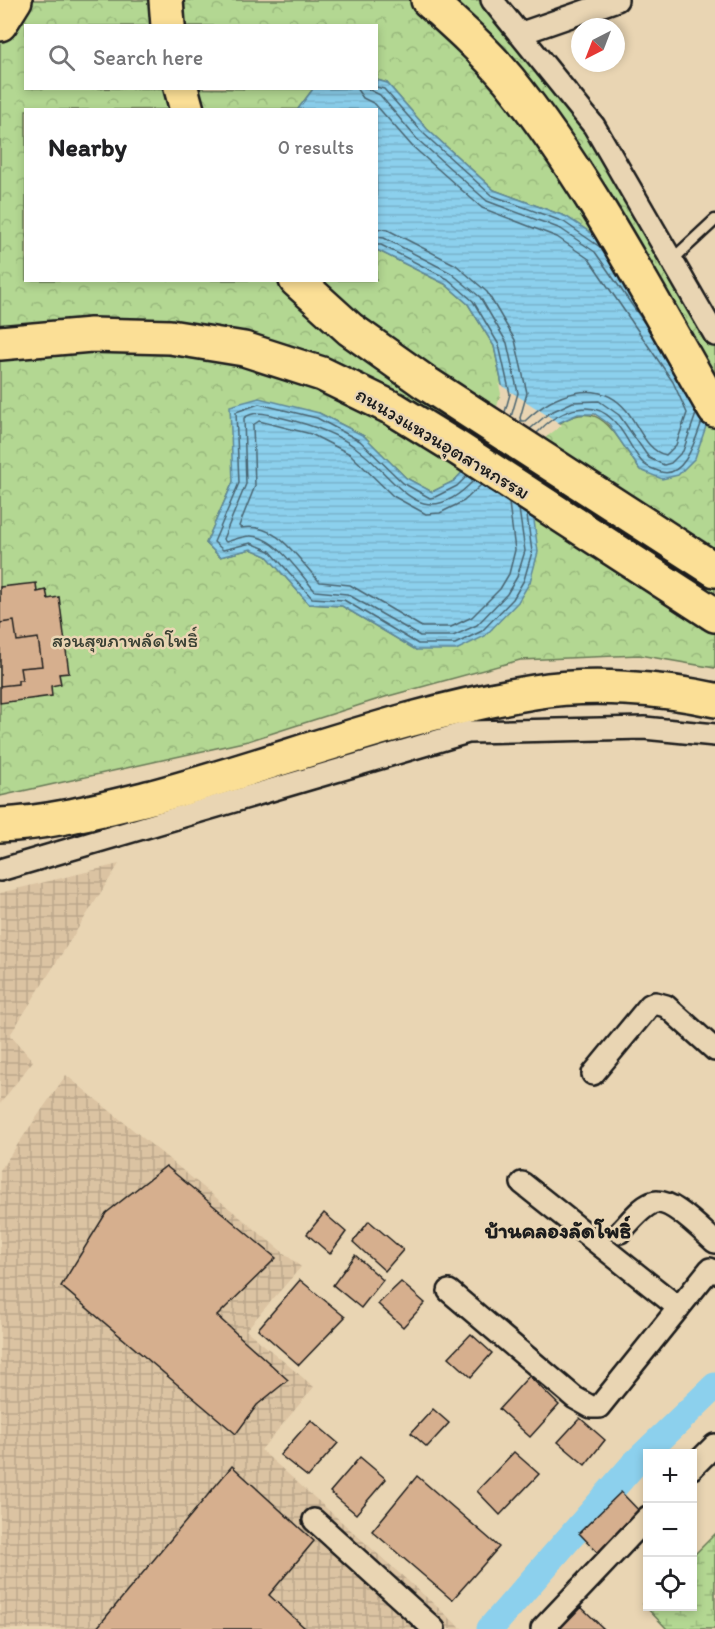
<!DOCTYPE html>
<meta charset="utf-8">
<style>
:root{--surface:#fff;--page:#f2f2f2;--text:#202124;--muted:#757577;--line:#e0e0e0}
body{margin:0;font-family:Itim,"Playpen Sans Thai",sans-serif;background:var(--page);color:var(--text)}
.controls{position:absolute;right:18px;bottom:18px;display:grid;overflow:hidden;border-radius:0px;box-shadow:0 3px 9px #0003}
.controls button{width:54px;height:54px;display:grid;place-items:center;padding:0;border:0;border-bottom:2px solid var(--line);background:var(--surface);color:var(--text);font:30px sans-serif}
.compass{position:absolute;left:571px;top:18px;width:54px;height:54px;border-radius:50%;background:var(--surface);box-shadow:0 3px 9px #0003;rotate:222deg}
.list{margin:0;padding:0;list-style:none}
h2{display:flex;justify-content:space-between;align-items:center;height:78px;margin:0;padding:0 24px;font-size:26px}
h2 small{font-size:20px;font-weight:400;color:var(--muted)}
.icon{flex:none;width:33px;height:33px;fill:none;stroke:currentColor;stroke-width:2;stroke-linecap:round;stroke-linejoin:round}
.map{position:relative;flex:none;width:715px;height:1629px;overflow:hidden}
.search{position:absolute;background:var(--surface);box-shadow:0 3px 9px #0003;left:24px;top:24px;width:354px;height:66px;display:flex;align-items:center;gap:15px;box-sizing:border-box;padding:0 21px;border-radius:0px;color:var(--muted);font-size:22px}
.panel{position:absolute;background:var(--surface);box-shadow:0 3px 9px #0003;left:24px;top:108px;width:354px;height:174px;border-radius:0px}
.map>svg:first-child{display:block}
.industrial{fill:url(#industrial-grid)}
.wetland{fill:url(#wetland-marsh);stroke:#687a57;stroke-width:1.5}
.park{fill:url(#park-crowns);stroke:#687a57;stroke-width:1.5;fill-rule:evenodd}
.water{fill:url(#water-rules);stroke:#5f8899;stroke-width:1.5}
.pier{fill:#e9d5b3}
.lines{fill:none;stroke-linecap:round;stroke-linejoin:round}
.shore{stroke:#496470;stroke-width:1.5}
.canal{stroke:#8cd0ed;stroke-width:27}
.building{fill:#d6af8e;stroke:#1c1c1c;stroke-width:1.5}
.lane-casing{stroke:#1c1c1c;stroke-width:15}
.street-casing{stroke:#1c1c1c;stroke-width:26}
.primary-casing{stroke:#1c1c1c;stroke-width:38}
.lane{stroke:#e9d5b3;stroke-width:10}
.street{stroke:#e9d5b3;stroke-width:21}
.primary{stroke:#fbdf96;stroke-width:33}
.labels{text-anchor:middle;dominant-baseline:central;stroke-width:5;stroke-linejoin:round;paint-order:stroke}
.street-label{font-size:20px;fill:#1c1c1c;stroke:#e9d5b3}
.park-label{font-size:20px;fill:#3a4134;stroke:#e9d5b3}
.quarter-label{font-size:22px;font-weight:bold;fill:#1c1c1c;stroke:#e9d5b3}
</style>
<div class="map">
<svg width="715" height="1629" viewBox="0 0 715 1629">
<defs>
<pattern id="industrial-grid" width="8" height="8" patternUnits="userSpaceOnUse" patternTransform="scale(1.5)"><rect width="8" height="8" fill="#dbc3a2"/><path d="M0 4h8M4 0v8" fill="none" stroke="#bba78b"/></pattern>
<pattern id="wetland-marsh" width="20" height="14" patternUnits="userSpaceOnUse" patternTransform="scale(1.5)"><rect width="20" height="14" fill="#b3d792"/><path d="M1 5h8M5 5V1M11 12h8M15 12V8" fill="none" stroke="#99b87d"/></pattern>
<pattern id="park-crowns" width="20" height="18" patternUnits="userSpaceOnUse" patternTransform="scale(1.5)"><rect width="20" height="18" fill="#b3d792"/><path d="M2 6a3 3 0 1 1 6 0M12 15a3 3 0 1 1 6 0" fill="none" stroke="#99b87d"/></pattern>
<pattern id="water-rules" width="6" height="5" patternUnits="userSpaceOnUse" patternTransform="scale(1.5)"><rect width="6" height="5" fill="#8cd0ed"/><path d="M0 2.5h6" fill="none" stroke="#78b2cb"/></pattern>
</defs>
<rect width="100%" height="100%" fill="#e9d5b3"/>
<filter id="ink" filterUnits="userSpaceOnUse"><feTurbulence type="fractalNoise" baseFrequency=".0167" numOctaves="2"/><feDisplacementMap in="SourceGraphic" scale="12" xChannelSelector="R" yChannelSelector="G"/><feConvolveMatrix kernelMatrix="1 2 1 2 8 2 1 2 1" color-interpolation-filters="sRGB"/></filter>
<g filter="url(#ink)">
<path class="industrial" d="M119,864l-109,171 23,26 -33,43v-211z
M66,1075l235,192 -55,63 68,57 -53,63 201,179h-462v-459z"/>
<path class="wetland" d="M715,1534v95h-48l-24,-25 4,-4 1,6h44l1,-50z"/>
<path class="park" d="M0,0h492l102,126 121,209v333l-76,-13 -119,5 -135,37 -137,44 -248,55zM26,26h350l1,54 10,3 40,46 67,61 73,27 73,253c-31,-45 -43,-80 -98,-34l-126,214 -74,-44 -33,-2 -42,-48 -16,-7 -31,8 -14,-14 27,-61 86,-69 45,23 42,42 26,14 22,-11 34,-36 16,-51 -10,-48 -26,-42 -23,-20 -68,-34 -1,30h-350v-170l272,-1 15,-20 -287,-1z"/>
<path class="water" d="M377,80l10,3 40,46 67,61 73,27 38,25 106,170 -16,46 -17,17 -16,4 -22,-9 -31,-46 -14,-10h-17l-22,10 -14,12 -15,29 11,87 -8,30 -12,20 -33,34 -29,14h-40l-74,-44 -33,-2 -42,-48 -16,-7 -31,8 -14,-14 27,-61 -3,-76 29,-8 60,15 45,23 42,42 26,14 22,-11 34,-36 16,-51 -10,-48 -26,-42 -23,-20 -68,-34 -1,-140 -78,-1 15,-20 63,-1z"/>
<path class="pier" d="M499,384l63,41 -17,13 -15,27 7,52 -76,-48 24,-26 16,-49z"/>
<g class="lines">
<path class="shore" d="M376,87l8,2 39,44 68,62 73,27 36,25
M356,88l7,10 12,6 37,42 70,62 75,29 32,22 84,123 14,31 -11,32 -10,10c-19,-3 -28,-30 -39,-44 -29,-36 -75,-16 -102,10h-4l-1,-3 7,-25 -12,-53 -28,-48 -31,-27 -68,-35 -12,-2
M366,88l14,7 37,44 70,62 74,28 34,23 53,76
M376,237l8,1 67,35 29,24 27,46 11,50 -7,24
M376,245h5l67,34 25,22 26,44 11,49 -5,18
M530,429l19,-16 24,-11 26,-1 20,14 30,43 15,7 7,-2 12,-12 13,-37
M537,433c19,-21 53,-37 76,-13 12,12 18,29 29,42 4,5 11,7 16,9 26,11 38,-33 44,-50
M467,476l-10,10 -22,11 -5,1 -27,-15 -43,-42 -43,-23 -58,-14 -23,8 3,71 -25,59 9,8 28,-7 19,8 42,47 32,2 74,44h37l27,-13 31,-32 11,-19 8,-28 -5,-37
M474,480c-54,58 -77,-3 -119,-33 -21,-15 -47,-23 -72,-29 -13,-3 -27,-9 -39,0l2,66 -23,55 3,3c8,-2 16,-6 24,-6 25,-1 50,38 65,55l32,3 73,42h33l24,-11 30,-31 10,-17 8,-26 -6,-42
M481,485l-17,16 -24,12 -14,1 -33,-18 -43,-42 -39,-20 -52,-13 -6,4 2,61 -16,40 2,2c37,-7 57,32 79,54l30,3 72,42h29l21,-10 28,-28 9,-15 6,-24 -6,-47"/>
<path class="canal" d="M490,1629l144,-165 81,-78"/>
</g>
<path class="building" d="M36,583l1,9 9,-2 2,9 11,-2 10,76 -10,1 2,10 -10,2 1,10 -52,7v-116z
M14,621l3,20 21,-3 4,28 -22,2 2,12h-4v4l-18,2v-63z
M166,1166l110,92 -59,58 71,64 -31,25 -21,29 -175,-148 45,-73z
M324,1213l22,19 -16,22 -23,-20z
M369,1221l34,29 -18,21 -32,-29z
M355,1255l28,25 -22,28 -28,-23z
M300,1280l45,37 -46,48 -41,-36z
M401,1282l24,21 -22,24 -25,-23z
M471,1334l21,19 -21,24 -22,-20z
M529,1376l30,29 -29,32 -31,-28z
M433,1409l16,14 -22,24 -16,-14z
M580,1418l25,22 -20,25 -27,-23z
M311,1420l27,23 -30,34 -28,-22z
M514,1452l25,22 -39,41 -23,-24z
M360,1457l26,22 -30,35 -26,-22z
M232,1466l82,75 -45,54 37,34h-210z
M417,1476l82,71 -47,53 -80,-69z
M621,1492l22,23 -42,41 -22,-23z
M581,1607l23,22h-44z"/>
<g class="lines">
<g class="lane-casing">
<path id="lane" d="M672,260l43,-40"/>
</g>
<g class="street-casing">
<path id="street" d="M492,0l102,126 121,209
M519,34l98,-34
M0,870l468,-138 176,-4 71,7
M593,1074l57,-69 5,-2 11,3 49,44
M522,1183l157,125
M620,1232c9,-9 20,-24 32,-29 18,-7 50,28 63,39
M449,1291l126,107 16,9h8l111,-138 5,3
M692,1468l23,-23
M314,1520l120,109
M542,1629l106,-112"/>
</g>
<g class="primary-casing">
<path id="primary" d="M166,0l2,26
M428,0c28,25 57,51 81,80 80,99 142,220 206,330
M0,24l15,-24
M181,88l6,22
M296,280l54,49 76,54 289,187
M0,343l91,-8 79,2 74,12 78,25 72,35 65,40 256,166
M0,825c51,-2 102,-16 152,-28 127,-34 251,-84 382,-105 56,-9 126,-4 181,8"/>
</g>
<use href="#lane" class="lane"/>
<use href="#street" class="street"/>
<use href="#primary" class="primary"/>
</g>
</g>
<g class="labels">
<g class="street-label">
<text transform="translate(443 443) rotate(31)">ถนนวงแหวนอุตสาหกรรม</text>
</g>
<g class="park-label">
<text x="125" y="640">สวนสุขภาพลัดโพธิ์</text>
</g>
<g class="quarter-label">
<text x="558" y="1230">บ้านคลองลัดโพธิ์</text>
</g>
</g>
</svg>
<div class="controls">
<button>+</button>
<button>−</button>
<button><svg class="icon" aria-label="locate" viewBox="0 0 24 24"><circle cx="12" cy="12" r="6"/><path d="M12 2v4M12 18v4M2 12h4M18 12h4"/></svg></button>
</div>
<svg class="compass" viewBox="-18 -18 36 36"><path d="M0-13l5 13h-10z" fill="#e53935"/><path d="M0 13l5-13h-10z" fill="#757577"/></svg>
<div class="search"><svg class="icon" aria-label="search" viewBox="0 0 24 24"><circle cx="10" cy="10" r="6"/><path d="M15 15l6 6"/></svg>Search here</div>
<section class="panel">
<h2>Nearby<small>0 results</small></h2>
<ul class="list">
</ul>
</section>
</div>
